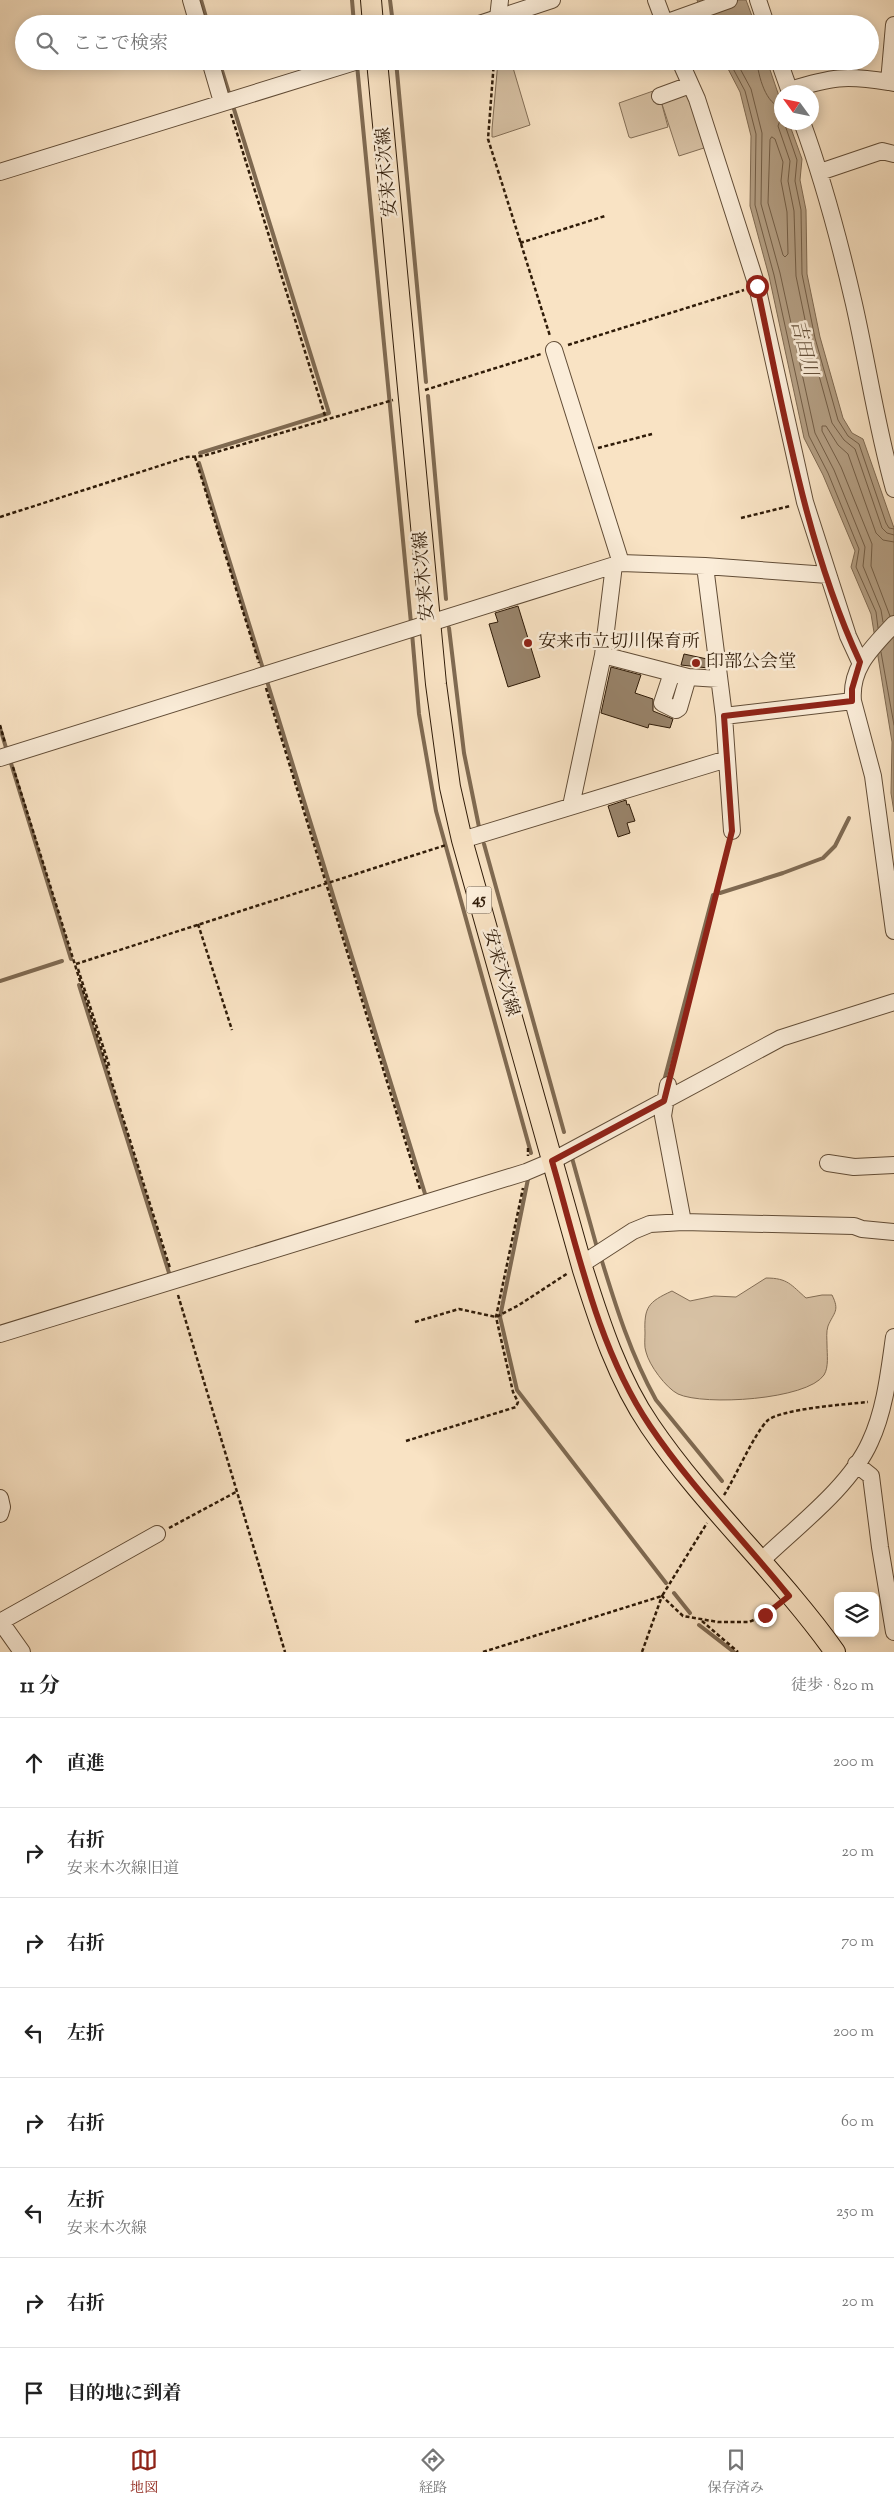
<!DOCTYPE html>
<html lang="ja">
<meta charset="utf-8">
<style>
:root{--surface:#fff;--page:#f6f6f6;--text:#222;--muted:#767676;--line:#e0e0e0;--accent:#8f2418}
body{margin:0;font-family:"Sorts Mill Goudy","Noto Serif JP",serif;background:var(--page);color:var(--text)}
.controls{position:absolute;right:15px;bottom:15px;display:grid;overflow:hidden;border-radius:8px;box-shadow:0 2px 12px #0003}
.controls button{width:45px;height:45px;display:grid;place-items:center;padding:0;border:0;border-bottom:1px solid var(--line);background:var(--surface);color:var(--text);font:25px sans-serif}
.compass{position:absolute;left:774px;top:85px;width:45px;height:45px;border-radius:50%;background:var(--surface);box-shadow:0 2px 12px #0003;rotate:303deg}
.stop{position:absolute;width:15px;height:15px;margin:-11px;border:4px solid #8f2418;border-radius:50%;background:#fff}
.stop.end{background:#8f2418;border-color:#fff;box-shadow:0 1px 5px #0008}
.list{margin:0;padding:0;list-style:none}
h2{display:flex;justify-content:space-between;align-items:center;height:65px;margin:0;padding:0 20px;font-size:21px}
h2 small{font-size:16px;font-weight:400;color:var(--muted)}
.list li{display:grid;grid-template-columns:32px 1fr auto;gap:15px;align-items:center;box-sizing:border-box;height:90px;padding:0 20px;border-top:1px solid var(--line)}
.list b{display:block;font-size:19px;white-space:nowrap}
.list p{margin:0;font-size:16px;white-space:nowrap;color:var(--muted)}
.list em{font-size:16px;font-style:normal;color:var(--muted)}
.icon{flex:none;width:28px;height:28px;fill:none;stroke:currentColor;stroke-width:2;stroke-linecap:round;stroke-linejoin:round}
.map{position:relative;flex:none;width:894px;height:1652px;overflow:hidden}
.search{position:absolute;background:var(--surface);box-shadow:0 2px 12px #0003;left:15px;right:15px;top:15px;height:55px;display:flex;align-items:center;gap:12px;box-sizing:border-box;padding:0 18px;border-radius:28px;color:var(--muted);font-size:19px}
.sheet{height:785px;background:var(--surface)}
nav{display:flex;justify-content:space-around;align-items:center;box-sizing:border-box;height:70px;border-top:1px solid var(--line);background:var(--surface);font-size:14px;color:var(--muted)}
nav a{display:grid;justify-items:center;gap:2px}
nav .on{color:var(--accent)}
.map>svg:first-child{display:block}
.green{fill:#d7c1a4;stroke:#836e56}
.water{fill:#b49f84;stroke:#7f6a52}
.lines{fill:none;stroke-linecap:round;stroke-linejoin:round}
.shore{stroke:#725d46;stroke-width:1}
.stream{stroke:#7f6a52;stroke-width:4}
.building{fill:#98836a;stroke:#2f1b08}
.minor-casing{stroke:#624d37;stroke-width:18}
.major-casing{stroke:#2f1b08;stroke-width:22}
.path{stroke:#2f1b08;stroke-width:2.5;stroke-dasharray:4 2.5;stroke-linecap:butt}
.minor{stroke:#fbedd9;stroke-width:16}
.major{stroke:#f9e3c4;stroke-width:20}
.route{stroke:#8f2418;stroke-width:6}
.poi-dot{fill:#8f2418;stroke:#fbedd9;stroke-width:2}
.labels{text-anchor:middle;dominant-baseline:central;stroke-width:5;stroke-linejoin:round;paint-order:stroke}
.shield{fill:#fbedd9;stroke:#6c5a47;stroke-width:1}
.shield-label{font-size:16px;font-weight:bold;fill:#2f1b08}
.street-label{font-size:18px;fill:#2f1b08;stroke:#fbedd9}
.poi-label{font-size:18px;fill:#2f1b08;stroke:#fbedd9;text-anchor:start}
.water-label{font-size:19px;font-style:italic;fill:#64503a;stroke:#fbedd9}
</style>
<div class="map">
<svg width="894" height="1652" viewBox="0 0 894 1652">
<rect width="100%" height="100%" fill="#f9e3c4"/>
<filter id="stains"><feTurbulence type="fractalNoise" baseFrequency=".004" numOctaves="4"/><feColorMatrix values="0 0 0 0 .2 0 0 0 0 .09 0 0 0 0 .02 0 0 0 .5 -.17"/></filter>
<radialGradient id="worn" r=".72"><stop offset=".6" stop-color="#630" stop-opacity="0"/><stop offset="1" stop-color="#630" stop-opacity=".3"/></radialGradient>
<path class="green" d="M498,61h13l19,64 -36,12h-2v-8z
M656,90h33l18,57 -28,9 -18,-55 7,26 -37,11 -2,-1 -10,-34z
M766,1278c22,0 25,7 40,20l16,-3h10c8,16 2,17 -4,31 -2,6 -1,13 -1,19 0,9 2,22 -3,30 -17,25 -120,31 -146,19 -12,-6 -29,-29 -32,-42 -2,-5 -1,-13 -1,-19 -1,-26 3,-31 27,-42l18,10 24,-5 22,1z"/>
<path class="water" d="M697,0h49l9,24h-49z
M724,61h43l14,41 1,20 7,1 13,36 -2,21 6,30 1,64 13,63 23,81 9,15 11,6 31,89v284l-3,-19 1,-51 -21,-128 -20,-47 4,-16 -32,-76 -19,-37 -35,-162 -19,-70 1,-70 -11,-44z"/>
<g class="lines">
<path class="shore" d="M729,61l16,30 11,43 -1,71 19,70 35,161 19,37 31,76 -3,18 20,45 2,16
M736,61l15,28 11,44 -1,71 19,69 35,160 19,37 31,77 -2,19 18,44 2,12
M757,61c1,14 9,45 25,46
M782,115l-4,11 12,35 -2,20 6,30 2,65 13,63 23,84 12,17 11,9 27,79 5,5 7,2
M784,122l13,38 -2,21 6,29 1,64 13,64 23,82 10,16 11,8 27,79 3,5 5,1
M772,137l3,2 8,23 -2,19 6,31 1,42 -3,3 -2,-2 -15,-52 2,-63z
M890,616l-19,-50 1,-22 -31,-77 -19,-36v-5h4l12,19 10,9 28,79 7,7 11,2
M881,652l13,73"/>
<path class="stream" d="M201,0l7,24
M352,0l2,24
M390,0l3,24
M219,61l10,32
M396,61l30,321
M357,65l54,558
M428,396l18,203
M200,453l129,-40 -96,-307
M199,463l65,209
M449,628l15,125 15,74
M412,633l7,81 17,97 95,342
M266,678l160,519
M0,728l7,23
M10,760l61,199
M484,844l80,288
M720,893l63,-20 40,-15 12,-12 14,-28
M0,981l62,-20
M79,985l91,291
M664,1081l49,-186
M572,1158l24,86
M528,1179l-28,138 17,73 149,193
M601,1258c15,49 30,97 55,142l66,81
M674,1593l16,20
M699,1625l35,27"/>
</g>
<path class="building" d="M518,606l22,71 -32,10 -19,-63 9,-2 -3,-9z
M684,654l23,5 1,9 -27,-3z
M611,667l30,8 -6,18 18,6v12l20,8 -3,9 -21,-4 -1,4 -47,-15z
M626,800l1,5 2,-1 6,17 -8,2 3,10 -12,4 -10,-31z"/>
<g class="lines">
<g class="minor-casing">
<path id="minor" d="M191,0l7,24
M656,0l9,24
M758,0l8,24
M498,18l2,-18
M665,23l64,-23
M479,24l73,-24
M894,25l-5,57 5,1
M210,61l12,41
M680,61l17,38 60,187 48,216 43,134 12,26
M779,61l11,31
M790,90c42,-13 55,-15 99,-8
M660,96l30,-11
M802,122c22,60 38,121 52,182 14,62 23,125 40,185
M0,172l358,-111
M820,172l62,-21 12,3
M554,350l67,213
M705,566l19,150 8,115
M894,624c-22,24 -44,43 -41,77l20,75 21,155
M603,655l85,22 31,2
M672,673l-10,30 14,7 3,-2 9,-31
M724,716l129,-15
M0,758l621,-195 84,3 123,9
M571,806l32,-151 11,-90
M462,840l265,-81
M668,1085l-5,31 20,106
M828,1163l26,4 40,-2
M582,1264l51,-33 17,-7 33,-2 171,4 8,3 32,3
M0,1334l526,-162 26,-11 229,-123 113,-36
M856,1464l15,12 9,71 14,85
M0,1498l2,9 -2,7
M761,1561c35,-34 89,-74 109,-119 15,-32 19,-70 24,-105
M0,1621l22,31
M0,1622l157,-88"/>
</g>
<g class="major-casing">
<path id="major" d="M371,0l2,24
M377,61l59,623 14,103 12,53 121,430c17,54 35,109 67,156 55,81 129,147 185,226"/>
</g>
<path class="path" d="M494,61l-6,78 62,197
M231,114l95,305
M520,243l85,-27
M568,345l176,-55
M425,390l116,-36
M598,448l54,-14
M195,457l64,206
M0,517l187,-60 16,-1 190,-56
M741,518l49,-12
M266,688l154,501
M0,725l5,18
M13,767l157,501
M198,924l34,106
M76,964l370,-119
M78,969l32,99
M671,1071l58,-227
M528,1148v8
M178,1295l107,357
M415,1322l44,-13 37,8 23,-12 49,-32
M406,1441l110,-34 2,-5 -5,-10 -17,-75 27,-129
M724,1495c12,-19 29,-59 43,-74 12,-12 81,-17 101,-19
M169,1528l67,-36
M702,1621l36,31
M483,1652l179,-56 45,-73
M642,1652l20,-56 21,20 35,6h31l16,-7 12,-10"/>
<use href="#minor" class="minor"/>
<use href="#major" class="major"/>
</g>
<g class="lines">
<path class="route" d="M757,286c27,126 48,258 103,376l-8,27v12l-128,15 8,115 -68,270 -112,60c26,89 45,186 98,265 41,61 93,113 139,170l-24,19"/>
</g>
<g class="poi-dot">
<circle cx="528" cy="643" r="5"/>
<circle cx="696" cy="663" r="5"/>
</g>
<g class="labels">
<rect class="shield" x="466.5" y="886.5" width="25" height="27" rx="4"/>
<g class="shield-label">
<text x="479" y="900">45</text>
</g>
<g class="street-label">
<text transform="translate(388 172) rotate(-95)">安来木次線</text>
<text transform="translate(425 576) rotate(-95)">安来木次線</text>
<text transform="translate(500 973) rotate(74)">安来木次線</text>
</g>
<g class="poi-label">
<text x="538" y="643">安来市立切川保育所</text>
<text x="706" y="663">印部公会堂</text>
</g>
<g class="water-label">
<text transform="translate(803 348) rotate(76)">吉田川</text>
</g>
</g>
<rect width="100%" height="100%" filter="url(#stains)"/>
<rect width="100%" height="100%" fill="url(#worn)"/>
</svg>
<div class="controls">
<button><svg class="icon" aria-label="layers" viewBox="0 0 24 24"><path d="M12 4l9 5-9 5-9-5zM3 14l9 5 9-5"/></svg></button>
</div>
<svg class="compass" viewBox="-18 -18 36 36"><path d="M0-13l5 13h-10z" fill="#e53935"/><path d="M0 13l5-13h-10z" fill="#767676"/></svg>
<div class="stop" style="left:757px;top:286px"></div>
<div class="stop end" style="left:765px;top:1615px"></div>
<div class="search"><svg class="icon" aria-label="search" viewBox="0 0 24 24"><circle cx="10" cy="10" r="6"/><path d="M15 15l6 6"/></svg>ここで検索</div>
</div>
<section class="sheet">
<h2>11 分<small>徒歩 · 820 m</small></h2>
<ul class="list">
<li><svg class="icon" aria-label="ahead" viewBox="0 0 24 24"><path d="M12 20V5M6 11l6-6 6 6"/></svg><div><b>直進</b></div><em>200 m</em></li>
<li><svg class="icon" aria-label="right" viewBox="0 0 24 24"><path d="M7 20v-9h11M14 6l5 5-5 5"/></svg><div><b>右折</b><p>安来木次線旧道</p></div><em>20 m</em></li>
<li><svg class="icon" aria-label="right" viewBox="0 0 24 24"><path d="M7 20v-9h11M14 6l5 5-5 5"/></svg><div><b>右折</b></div><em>70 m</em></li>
<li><svg class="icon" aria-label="left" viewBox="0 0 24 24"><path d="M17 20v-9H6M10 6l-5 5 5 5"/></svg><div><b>左折</b></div><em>200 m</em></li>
<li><svg class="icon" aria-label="right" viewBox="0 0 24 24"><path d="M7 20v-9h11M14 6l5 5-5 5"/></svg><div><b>右折</b></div><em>60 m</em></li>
<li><svg class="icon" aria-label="left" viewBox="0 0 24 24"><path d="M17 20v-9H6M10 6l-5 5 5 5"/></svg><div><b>左折</b><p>安来木次線</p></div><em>250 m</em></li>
<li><svg class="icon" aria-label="right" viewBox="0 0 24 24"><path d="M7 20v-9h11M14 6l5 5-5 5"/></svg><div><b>右折</b></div><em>20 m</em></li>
<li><svg class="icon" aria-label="arrive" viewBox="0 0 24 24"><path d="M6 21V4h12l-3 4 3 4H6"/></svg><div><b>目的地に到着</b></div></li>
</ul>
</section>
<nav>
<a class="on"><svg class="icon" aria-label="map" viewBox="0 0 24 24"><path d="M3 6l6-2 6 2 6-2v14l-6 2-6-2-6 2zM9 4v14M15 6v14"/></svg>地図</a>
<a><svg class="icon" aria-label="directions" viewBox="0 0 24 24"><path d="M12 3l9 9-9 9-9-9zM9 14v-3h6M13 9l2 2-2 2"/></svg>経路</a>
<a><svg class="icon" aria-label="saved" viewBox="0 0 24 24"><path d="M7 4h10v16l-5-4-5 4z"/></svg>保存済み</a>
</nav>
